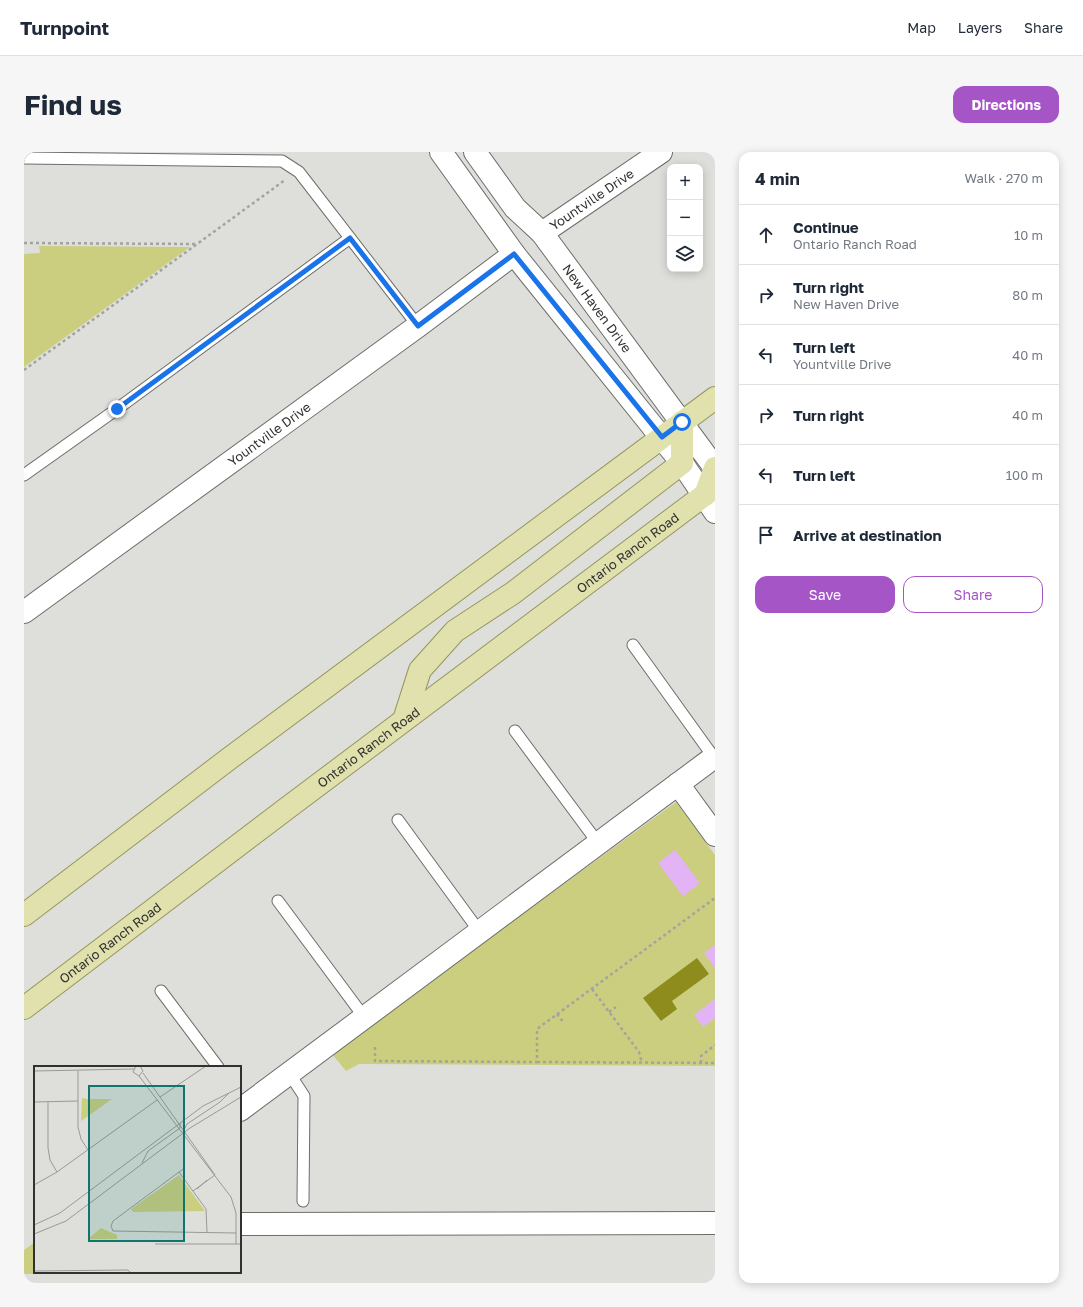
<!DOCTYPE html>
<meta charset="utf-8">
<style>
:root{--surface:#fff;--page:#f6f6f7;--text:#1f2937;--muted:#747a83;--line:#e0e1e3;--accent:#a655c6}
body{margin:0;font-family:"Golos Text",sans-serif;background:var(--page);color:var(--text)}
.controls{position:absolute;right:12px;top:12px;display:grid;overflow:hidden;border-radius:8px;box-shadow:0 2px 10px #0003}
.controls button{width:36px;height:36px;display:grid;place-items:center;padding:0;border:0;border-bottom:1px solid var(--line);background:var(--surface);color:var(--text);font:20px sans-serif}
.stop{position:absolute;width:12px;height:12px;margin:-9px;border:3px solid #1a73e8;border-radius:50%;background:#fff}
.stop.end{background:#1a73e8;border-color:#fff;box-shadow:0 1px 4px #0008}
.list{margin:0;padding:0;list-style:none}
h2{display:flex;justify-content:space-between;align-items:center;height:52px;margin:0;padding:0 16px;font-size:17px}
h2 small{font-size:13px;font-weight:400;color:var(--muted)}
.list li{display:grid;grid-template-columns:26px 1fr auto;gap:12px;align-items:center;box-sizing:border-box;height:60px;padding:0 16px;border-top:1px solid var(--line)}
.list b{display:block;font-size:15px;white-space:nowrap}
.list p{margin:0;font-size:13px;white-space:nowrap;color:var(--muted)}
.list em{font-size:13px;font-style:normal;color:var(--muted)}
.actions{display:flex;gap:8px;padding:12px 16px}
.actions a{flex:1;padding:9px 0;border:1px solid var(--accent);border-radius:12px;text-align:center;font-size:14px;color:var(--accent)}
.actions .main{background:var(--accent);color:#fff}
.icon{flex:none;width:22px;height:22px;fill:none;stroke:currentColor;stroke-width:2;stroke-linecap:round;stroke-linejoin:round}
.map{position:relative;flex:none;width:691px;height:1131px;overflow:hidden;border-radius:12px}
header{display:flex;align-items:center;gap:24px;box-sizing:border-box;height:56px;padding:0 20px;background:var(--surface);border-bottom:1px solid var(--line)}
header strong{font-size:19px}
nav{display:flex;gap:22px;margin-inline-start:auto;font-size:14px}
.intro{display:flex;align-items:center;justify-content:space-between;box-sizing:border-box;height:96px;padding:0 24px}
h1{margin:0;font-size:28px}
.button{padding:10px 18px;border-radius:12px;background:var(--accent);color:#fff;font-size:14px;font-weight:700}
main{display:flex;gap:24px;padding:0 24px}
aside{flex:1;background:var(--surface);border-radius:12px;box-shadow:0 2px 10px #0003}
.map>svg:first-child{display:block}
.green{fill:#ccce7f}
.water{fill:#8d8c1c}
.building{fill:#e2b4f5}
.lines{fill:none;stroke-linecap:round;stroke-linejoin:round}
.lane-casing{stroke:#6d6d6a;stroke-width:13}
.street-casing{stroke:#6d6d6a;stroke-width:24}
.secondary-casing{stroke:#6d6d6a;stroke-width:24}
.primary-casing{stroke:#96965e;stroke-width:24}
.path{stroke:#a3a4a1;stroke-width:2.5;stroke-dasharray:3 3;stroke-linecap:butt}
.lane{stroke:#fff;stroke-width:11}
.street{stroke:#fff;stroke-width:22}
.secondary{stroke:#fff;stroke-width:22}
.primary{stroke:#e0e1ad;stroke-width:22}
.route{stroke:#1a73e8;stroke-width:5}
.labels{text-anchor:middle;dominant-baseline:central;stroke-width:3;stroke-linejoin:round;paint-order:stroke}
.street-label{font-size:13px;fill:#313130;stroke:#fffffe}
.inset-road{fill:none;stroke:#999997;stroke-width:1}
.view{fill:#0f766e;fill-opacity:0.15;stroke:#0f766e;stroke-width:2}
.inset-edge{fill:none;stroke:#313130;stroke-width:2}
</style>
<header>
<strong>Turnpoint</strong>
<nav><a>Map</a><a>Layers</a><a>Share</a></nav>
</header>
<div class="intro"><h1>Find us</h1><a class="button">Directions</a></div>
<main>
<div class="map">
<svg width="691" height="1131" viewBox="0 0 691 1131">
<rect width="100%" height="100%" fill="#dedfdb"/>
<path class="green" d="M15,94l151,1 -166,120v-113l16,-1z
M652,650l39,53v211l-356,-2 -13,7 -14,-17z
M11,1090v30l193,1 -204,1v-24z"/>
<path class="water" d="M673,806l12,16 -37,27 5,8 -16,12 -18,-23z"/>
<path class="building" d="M651,698l25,33 -17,13 -25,-33z
M691,793v23l-11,-15z
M691,847v19l-12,9 -9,-12z"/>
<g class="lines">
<g class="lane-casing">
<path id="lane" d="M0,6l258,3 17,11 119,154
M0,323l93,-66 233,-171
M609,493l74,103 3,4 -1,9
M491,579l83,112
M374,668l81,111
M254,749l86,116
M137,839l57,76
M265,921l15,23 -1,105"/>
</g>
<g class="street-casing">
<g id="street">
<path id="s1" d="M518,81l119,-81"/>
<path id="s2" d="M0,460l394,-286 96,-72"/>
<path d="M654,632l37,51"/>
<path d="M216,958l469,-349"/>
<path d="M216,1072l475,-1"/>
</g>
</g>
<g class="secondary-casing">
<g id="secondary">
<path d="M417,0l73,102 168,209 33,49"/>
<path id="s3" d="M451,0l40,56 27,25 173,235"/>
</g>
</g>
<g class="primary-casing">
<g id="primary">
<path d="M681,343l10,-27"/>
<path d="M380,568l16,-50 35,-39 58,-38 169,-130v-41"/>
<path d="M0,763l206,-157 485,-360"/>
<path id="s4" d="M0,856l262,-199 429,-322"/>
</g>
</g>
<path class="path" d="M0,91l172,1
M0,218l261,-190
M568,837l47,63 3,11
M585,860l7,-5
M533,862l7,9
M351,895v14l162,1v-33l178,-131
M513,910l178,1
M677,911v-7l14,-11"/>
<use href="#lane" class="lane"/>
<use href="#street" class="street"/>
<use href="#secondary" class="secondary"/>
<use href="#primary" class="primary"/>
</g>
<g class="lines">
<path class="route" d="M93,257l233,-171 68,88 96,-72 148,183 20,-15"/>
</g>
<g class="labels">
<g class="street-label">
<text stroke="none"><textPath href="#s1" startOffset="60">Yountville Drive</textPath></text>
<text stroke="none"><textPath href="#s3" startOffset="199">New Haven Drive</textPath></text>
<text stroke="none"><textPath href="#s2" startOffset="303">Yountville Drive</textPath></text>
<text stroke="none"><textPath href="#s4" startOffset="756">Ontario Ranch Road</textPath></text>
<text stroke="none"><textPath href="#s4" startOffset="432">Ontario Ranch Road</textPath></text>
<text stroke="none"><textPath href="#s4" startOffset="108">Ontario Ranch Road</textPath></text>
</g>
</g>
<g transform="translate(10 914)">
<rect width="207" height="207" fill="#dedfdb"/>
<path d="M48,32l5,1h25l-31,22zM145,109l26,36 -72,1 -2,-3zM67,162l16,7v4h-29z" fill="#ccce7f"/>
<path class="inset-road" d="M102,0l-3,6 6,4 4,-5 -3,-5M0,5l100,-2M44,5v56l3,12 7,11M109,7l72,102M105,10l92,121 5,16v31M126,31l46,-31M14,35v47l2,12 7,12M0,36l44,-1M149,66l4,-8 33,-22 9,-9M108,97l6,-12 32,-23v-5M149,103l-70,52 -2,5 2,5 123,2M145,106l27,37 1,23M0,119l23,-13 100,-72M163,123l10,-9M159,125l22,-16M0,159l26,-12 143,-107 38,-19M0,168l32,-13 124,-93 51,-31M121,178h86M0,205l94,-1 3,3"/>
<path class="view" d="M55,20h95v155h-95z"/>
<rect width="207" height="207" class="inset-edge"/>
</g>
</svg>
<div class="controls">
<button>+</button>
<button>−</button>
<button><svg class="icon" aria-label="layers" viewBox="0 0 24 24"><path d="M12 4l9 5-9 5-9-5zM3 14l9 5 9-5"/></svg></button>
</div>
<div class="stop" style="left:658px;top:270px"></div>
<div class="stop end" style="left:93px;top:257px"></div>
</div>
<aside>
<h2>4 min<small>Walk · 270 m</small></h2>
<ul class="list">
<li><svg class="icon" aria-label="ahead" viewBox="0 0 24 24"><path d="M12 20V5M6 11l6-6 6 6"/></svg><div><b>Continue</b><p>Ontario Ranch Road</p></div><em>10 m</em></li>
<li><svg class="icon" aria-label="right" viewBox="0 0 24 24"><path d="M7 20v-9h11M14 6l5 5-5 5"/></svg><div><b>Turn right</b><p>New Haven Drive</p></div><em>80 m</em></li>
<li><svg class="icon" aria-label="left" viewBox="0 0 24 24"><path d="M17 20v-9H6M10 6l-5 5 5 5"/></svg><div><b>Turn left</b><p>Yountville Drive</p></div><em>40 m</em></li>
<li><svg class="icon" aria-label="right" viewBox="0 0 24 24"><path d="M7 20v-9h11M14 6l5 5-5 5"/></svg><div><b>Turn right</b></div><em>40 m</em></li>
<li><svg class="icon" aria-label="left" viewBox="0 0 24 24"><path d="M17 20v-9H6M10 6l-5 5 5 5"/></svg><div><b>Turn left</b></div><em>100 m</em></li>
<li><svg class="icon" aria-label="arrive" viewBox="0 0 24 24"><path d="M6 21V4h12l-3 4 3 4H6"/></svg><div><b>Arrive at destination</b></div></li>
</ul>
<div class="actions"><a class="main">Save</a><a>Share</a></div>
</aside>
</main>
